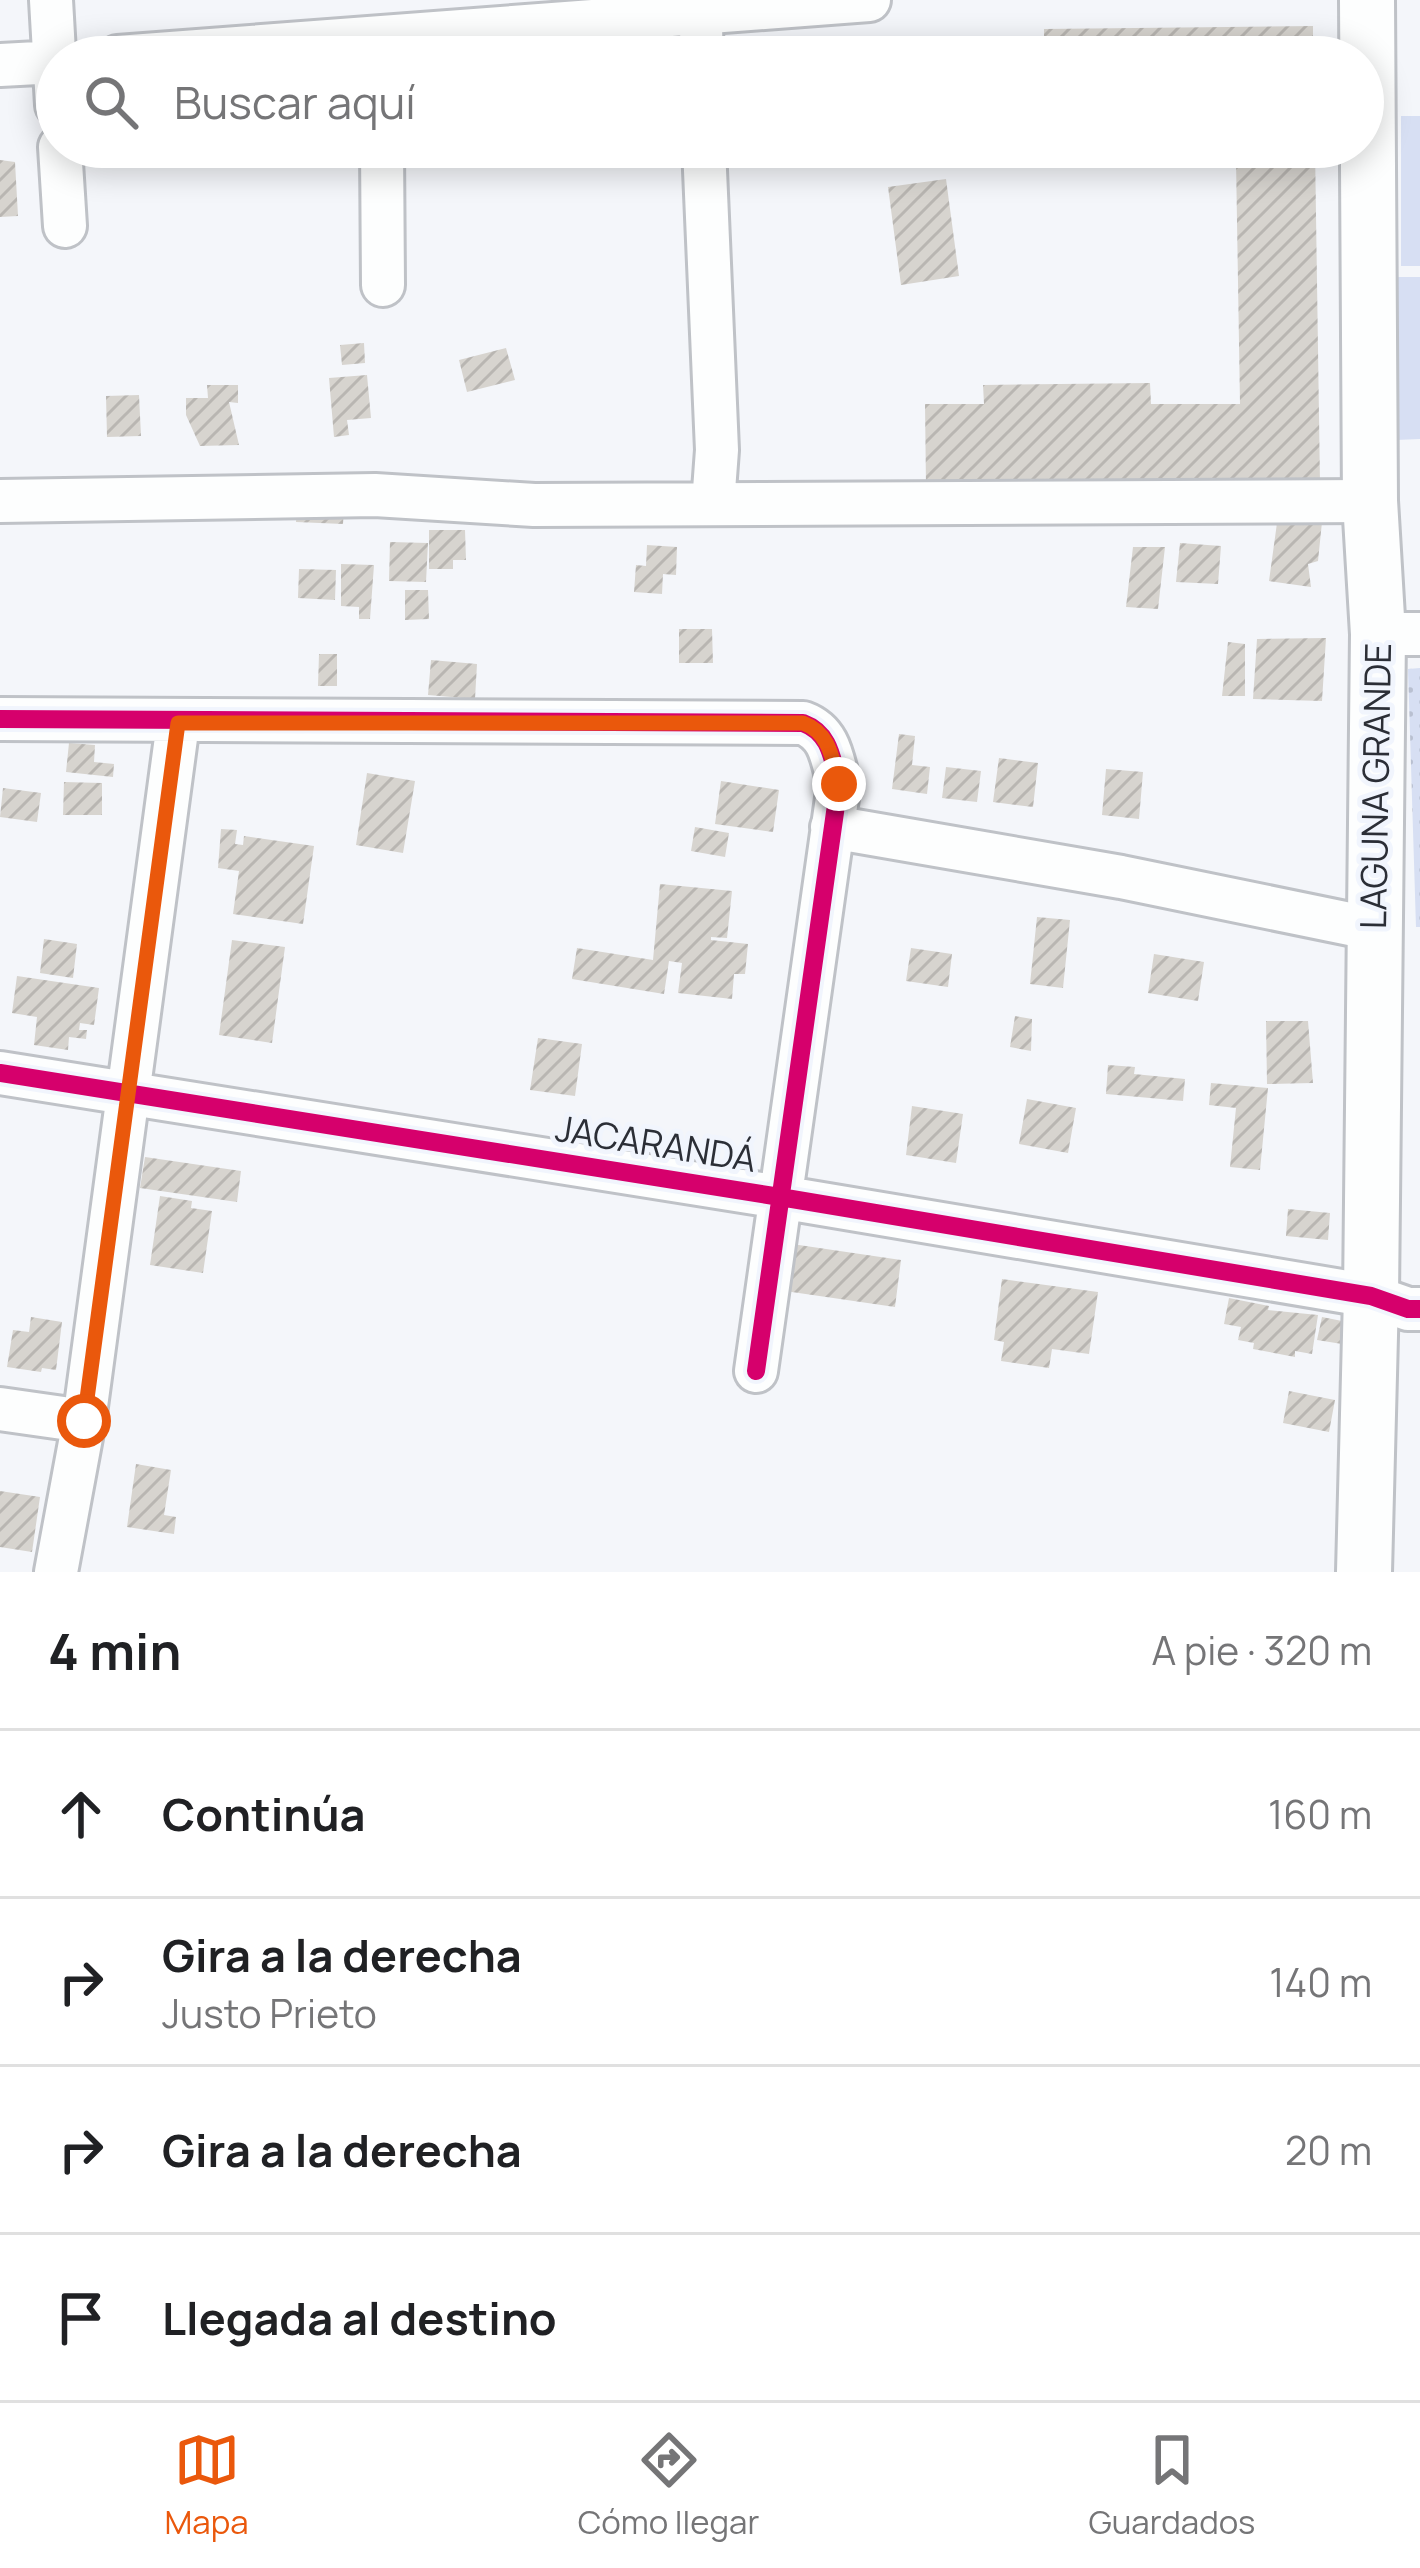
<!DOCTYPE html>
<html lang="es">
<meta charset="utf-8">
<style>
:root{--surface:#fff;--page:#f2f2f2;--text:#202124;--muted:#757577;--line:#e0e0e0;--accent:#ea580c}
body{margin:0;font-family:Manrope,sans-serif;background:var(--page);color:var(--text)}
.stop{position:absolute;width:36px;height:36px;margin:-27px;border:9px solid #ea580c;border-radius:50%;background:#fff}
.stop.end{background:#ea580c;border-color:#fff;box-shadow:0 3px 12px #0008}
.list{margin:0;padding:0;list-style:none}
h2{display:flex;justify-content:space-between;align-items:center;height:156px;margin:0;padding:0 48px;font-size:51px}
h2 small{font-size:39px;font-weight:400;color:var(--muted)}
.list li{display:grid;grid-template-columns:78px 1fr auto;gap:36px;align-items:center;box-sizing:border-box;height:168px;padding:0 48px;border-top:3px solid var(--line)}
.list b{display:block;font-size:45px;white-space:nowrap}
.list p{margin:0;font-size:39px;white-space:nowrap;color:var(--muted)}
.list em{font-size:39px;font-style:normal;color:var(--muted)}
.icon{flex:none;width:66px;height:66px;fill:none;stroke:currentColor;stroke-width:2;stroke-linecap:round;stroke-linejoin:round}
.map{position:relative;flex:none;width:1420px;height:1572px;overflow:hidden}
.search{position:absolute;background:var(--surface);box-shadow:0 6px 30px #0003;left:36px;right:36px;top:36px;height:132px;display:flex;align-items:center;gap:30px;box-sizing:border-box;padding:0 42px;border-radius:66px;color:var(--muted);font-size:45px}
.sheet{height:828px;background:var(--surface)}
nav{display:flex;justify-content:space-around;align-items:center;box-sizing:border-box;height:168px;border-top:3px solid var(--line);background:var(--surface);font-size:33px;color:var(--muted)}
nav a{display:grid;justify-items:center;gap:6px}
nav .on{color:var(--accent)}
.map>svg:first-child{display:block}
.green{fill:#d7dff3}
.park{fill:url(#park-dots)}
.building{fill:url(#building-hatch)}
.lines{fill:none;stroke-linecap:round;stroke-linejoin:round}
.minor-casing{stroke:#bfc2c7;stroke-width:48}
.major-casing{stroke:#bfc2c7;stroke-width:60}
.minor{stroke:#fdfefe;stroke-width:42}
.major{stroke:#fdfefe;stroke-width:54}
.cycleway-casing{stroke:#f1f5fd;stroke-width:26}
.cycleway{stroke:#d6006c;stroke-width:18}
.route{stroke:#ea580c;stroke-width:15}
.labels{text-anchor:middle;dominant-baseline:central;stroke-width:10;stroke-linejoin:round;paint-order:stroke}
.street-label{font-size:36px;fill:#2b2e36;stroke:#f1f5fd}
</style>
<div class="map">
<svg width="1420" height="1572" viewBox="0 0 1420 1572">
<defs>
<pattern id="park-dots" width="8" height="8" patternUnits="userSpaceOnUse" patternTransform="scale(3)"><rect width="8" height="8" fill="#d7dff3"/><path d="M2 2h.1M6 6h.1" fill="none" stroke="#b9c0d1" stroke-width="1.8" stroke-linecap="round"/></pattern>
<pattern id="building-hatch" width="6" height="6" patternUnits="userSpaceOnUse" patternTransform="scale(3)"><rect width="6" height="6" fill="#d7d4cf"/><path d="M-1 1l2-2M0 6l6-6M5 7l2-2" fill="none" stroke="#b9b6b2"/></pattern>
</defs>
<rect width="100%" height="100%" fill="#f4f6fa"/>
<path class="green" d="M1401,116h19v150h-19z
M1394,277h26v162l-24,1z"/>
<path class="park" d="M1420,668v259h-4l-8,-258z"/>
<path class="building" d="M1313,26v31h-269v-28z
M926,147h36l1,8 -35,5z
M1275,147h40l5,336 -394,4 -1,-83h59l-1,-19 167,-2 1,21h89l-4,-244h39z
M0,160l15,2 3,54 -18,1z
M946,179l13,97 -58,9 -13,-98z
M364,343l1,20 -23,2 -2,-20z
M506,348l9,32 -48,12 -8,-32z
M367,375l4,43 -24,2 2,15 -15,2 -5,-59z
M207,385h31v18l-9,-1 10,43 -39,1 -14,-31v-17h22z
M139,395l2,41 -34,1 -1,-41z
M297,506l47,1 -1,17 -47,-2z
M1322,522l-4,39 -10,3 3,23 -42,-6 8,-58z
M429,530h36l1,30h-13v9h-24z
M390,542l38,1 -2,39 -37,-1z
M1180,543l41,3 -3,38 -42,-2z
M647,545l30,2 -1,28 -13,-1 -1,20 -28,-2 2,-27 10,1z
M1133,547h32l-7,62 -32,-2z
M341,564l33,1 -4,54h-11v-12l-18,-1z
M299,569l37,1 -1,30 -37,-2z
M405,590h23l1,29 -24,1z
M679,629h33l1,34h-34z
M1326,638l-4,63 -69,-2 4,-60z
M1228,642l17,2v52h-23z
M319,654h18v32h-19z
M431,660l46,4 -2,35 -47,-4z
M899,734l16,2 -3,29 18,2 -3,27 -35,-5z
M69,743l26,2 -1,17 20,2 -1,13 -47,-5z
M999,758l39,5 -5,44 -40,-5z
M946,767l35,4 -4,31 -35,-4z
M1106,769l37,3 -4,47 -37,-4z
M367,773l48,8 -12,72 -47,-8z
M721,781l58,9 -6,42 -58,-8z
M64,782l38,1v32h-39z
M3,788l38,5 -4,29 -37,-5z
M695,827l34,6 -4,24 -34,-6z
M221,829l16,1 -2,14 8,1 1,-9 70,10 -11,78 -70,-10 6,-43 -21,-3z
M660,884l72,7 -5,47 -16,-1v3l37,4 -3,30h-11l-2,25 -54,-6 4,-30 -13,-2 -5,33 -92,-15 5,-31 76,12z
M1037,917l33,3 -7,68 -33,-4z
M44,939l33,5 -4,34 -33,-5z
M232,940l53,7 -13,96 -53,-8z
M911,948l41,6 -4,33 -42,-6z
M1154,954l50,8 -6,39 -50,-8z
M17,976l82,12 -5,37 -14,-2 -1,7h8l-1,9 -17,-2 -1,13 -34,-5 3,-28 -25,-4z
M1015,1016l17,3 -1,32 -21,-4z
M1266,1021h42l5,62 -46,1z
M538,1038l44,6 -7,52 -45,-6z
M1108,1065l27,2 -1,7 51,5 -2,22 -77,-7z
M1211,1083l57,5 -8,82 -30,-3 6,-59 -27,-3z
M1027,1099l49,9 -8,45 -49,-9z
M912,1106l51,8 -7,49 -50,-8z
M145,1157l96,14 -4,31 -97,-14z
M160,1196l32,5 -1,7 21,3 -9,62 -53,-8z
M1288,1209l42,4 -2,27 -42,-4z
M792,1244l109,16 -6,47 -110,-16z
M1002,1279l96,13 -9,62 -37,-5 -3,19 -48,-7 3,-19 -10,-2z
M1229,1298l40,8 -1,4 50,5 -6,39 -17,-3v6l-42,-8 1,-6 -16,-3 3,-13 -17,-3z
M31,1317l31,5 -6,48 -14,-2 -1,4 -34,-5 6,-37 16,2z
M1322,1317l25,5 -5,22 -25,-4z
M1289,1391l46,9 -6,32 -46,-9z
M136,1464l35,6 -7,45 12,2 -2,17 -47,-7z
M0,1491l40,6 -8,55 -32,-5z"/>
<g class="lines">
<g class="minor-casing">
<path id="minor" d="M51,0l6,105
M700,0l2,57
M118,57l751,-57
M0,65l57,-3
M60,147l5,79
M382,147l1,138
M704,147l13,303 -4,54
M0,501l375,-6 159,10 836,-4
M1378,634h42
M0,719l803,4c27,10 29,35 36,61l-83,587
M832,827l289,50 253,52
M0,1073l780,124 591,99 37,13h12
M0,1409l84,12
M56,1572l28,-151 94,-698"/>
</g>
<g class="major-casing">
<path id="major" d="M1364,1572l7,-276 7,-662 -8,-133 -3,-501"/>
</g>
<use href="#minor" class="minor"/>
<use href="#major" class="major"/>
<g class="cycleway-casing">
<path id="cycleway" d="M0,719l803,4c27,10 29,35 36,61l-83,587
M0,1073l780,124 591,99 37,13h12"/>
</g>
<use href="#cycleway" class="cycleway"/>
</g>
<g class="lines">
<path class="route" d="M84,1421l94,-698h625c27,10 29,35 36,61"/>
</g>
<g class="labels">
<g class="street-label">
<text transform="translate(1375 786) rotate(-89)">LAGUNA GRANDE</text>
<text transform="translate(656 1143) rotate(9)">JACARANDÁ</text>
</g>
</g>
</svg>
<div class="stop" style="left:84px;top:1421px"></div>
<div class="stop end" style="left:839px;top:784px"></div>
<div class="search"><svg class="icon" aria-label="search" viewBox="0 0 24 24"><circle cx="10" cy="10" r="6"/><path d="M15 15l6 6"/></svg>Buscar aquí</div>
</div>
<section class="sheet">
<h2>4 min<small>A pie · 320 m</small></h2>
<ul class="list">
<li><svg class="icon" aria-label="ahead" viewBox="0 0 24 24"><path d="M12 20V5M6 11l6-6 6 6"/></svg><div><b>Continúa</b></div><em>160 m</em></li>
<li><svg class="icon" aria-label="right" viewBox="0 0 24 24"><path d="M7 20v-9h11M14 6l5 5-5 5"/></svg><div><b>Gira a la derecha</b><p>Justo Prieto</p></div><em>140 m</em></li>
<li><svg class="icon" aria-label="right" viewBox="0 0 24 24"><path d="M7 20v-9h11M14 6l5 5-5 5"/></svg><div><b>Gira a la derecha</b></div><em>20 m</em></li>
<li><svg class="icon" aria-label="arrive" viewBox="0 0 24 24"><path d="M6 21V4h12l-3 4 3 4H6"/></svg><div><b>Llegada al destino</b></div></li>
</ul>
</section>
<nav>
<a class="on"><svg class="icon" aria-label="map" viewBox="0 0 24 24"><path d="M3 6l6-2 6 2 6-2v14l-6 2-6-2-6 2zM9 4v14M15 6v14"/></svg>Mapa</a>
<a><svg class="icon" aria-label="directions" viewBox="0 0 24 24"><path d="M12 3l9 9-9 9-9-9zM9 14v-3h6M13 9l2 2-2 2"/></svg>Cómo llegar</a>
<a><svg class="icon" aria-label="saved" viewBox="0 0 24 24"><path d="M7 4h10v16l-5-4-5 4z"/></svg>Guardados</a>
</nav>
